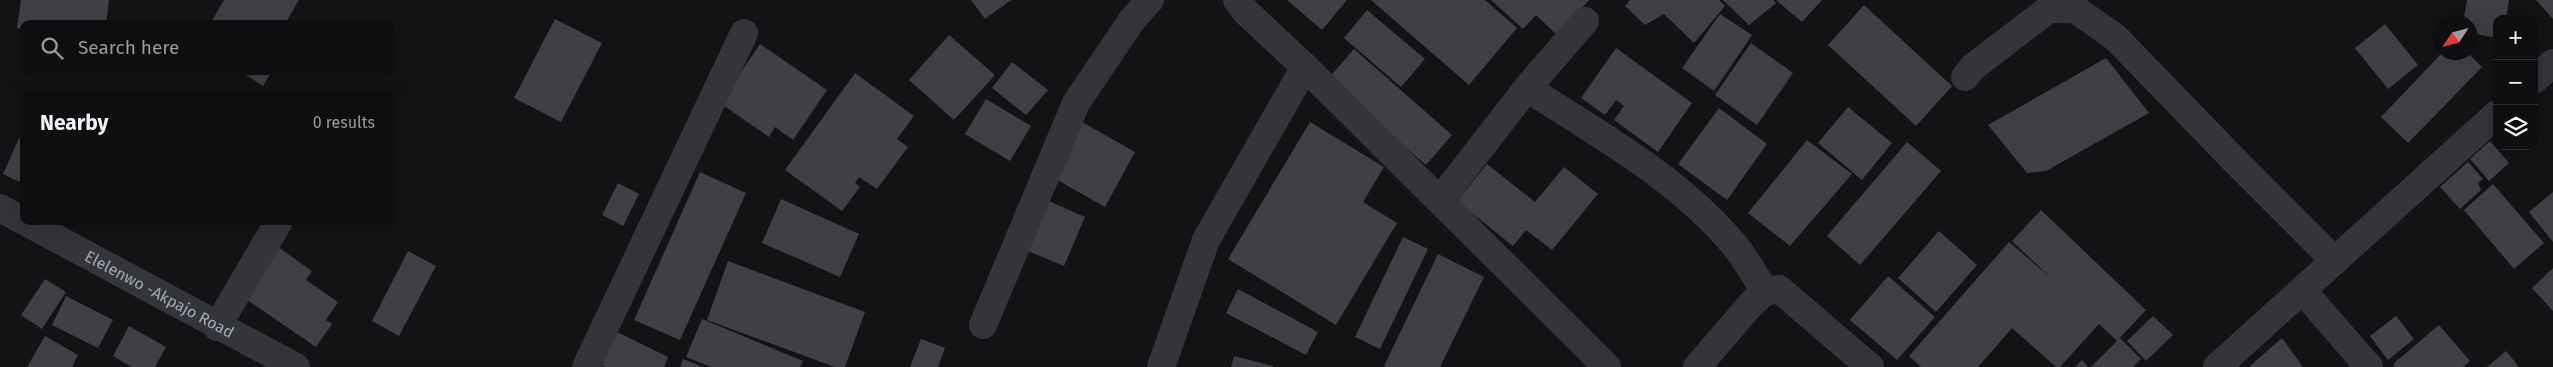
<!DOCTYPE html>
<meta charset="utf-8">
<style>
:root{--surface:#0e0e10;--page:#1c1c1e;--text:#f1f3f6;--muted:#9b9c9f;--line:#2e2e30}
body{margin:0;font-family:"Fira Sans",sans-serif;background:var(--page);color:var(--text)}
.controls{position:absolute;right:15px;top:15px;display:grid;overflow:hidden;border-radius:10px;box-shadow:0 5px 20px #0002}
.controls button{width:45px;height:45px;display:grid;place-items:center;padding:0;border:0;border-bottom:1px solid var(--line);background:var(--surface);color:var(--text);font:25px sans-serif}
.compass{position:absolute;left:2433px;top:15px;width:45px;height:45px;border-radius:50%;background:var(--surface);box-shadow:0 5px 20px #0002;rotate:234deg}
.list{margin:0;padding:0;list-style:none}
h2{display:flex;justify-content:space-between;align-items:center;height:65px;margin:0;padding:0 20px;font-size:21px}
h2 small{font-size:16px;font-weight:400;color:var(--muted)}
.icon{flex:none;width:28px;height:28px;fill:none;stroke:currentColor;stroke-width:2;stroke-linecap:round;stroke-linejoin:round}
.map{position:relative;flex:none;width:2553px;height:367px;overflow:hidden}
.search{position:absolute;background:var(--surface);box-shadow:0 5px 20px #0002;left:20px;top:20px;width:375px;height:55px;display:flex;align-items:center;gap:12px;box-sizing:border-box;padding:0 18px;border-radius:10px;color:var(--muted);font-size:19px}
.panel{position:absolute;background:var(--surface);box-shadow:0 5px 20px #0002;left:20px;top:90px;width:375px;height:135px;border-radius:10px}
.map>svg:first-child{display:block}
.building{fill:#3f4045}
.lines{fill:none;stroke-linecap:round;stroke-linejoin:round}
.minor{stroke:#34353a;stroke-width:28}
.labels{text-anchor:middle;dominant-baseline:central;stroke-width:5;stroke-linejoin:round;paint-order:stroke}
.street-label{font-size:16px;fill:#a4aab5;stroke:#0e0e10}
</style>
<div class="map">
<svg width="2553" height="367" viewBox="0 0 2553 367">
<rect width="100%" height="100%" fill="#131315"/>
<path class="building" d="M21,0h88l-3,24h-82v5l-7,-1z
M224,0h75l-14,24h-75z
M971,0h40l-26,19z
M1287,0h60l-25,30z
M1371,0h114l32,28 -48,57z
M1491,0h98l-32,35 -21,-20 -13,14z
M1630,0h89l6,6 -31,37 -30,-29 -19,11 -20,-19z
M1723,0h50l3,3 -27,22z
M1776,0h46l-20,22z
M2467,0h42l-3,19h-9v19l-27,-5v-11h-7z
M2536,0h17v19z
M1864,5l88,81 -36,40 -88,-81z
M1367,10l58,49 -24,28 -57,-49z
M1720,14l32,21 -38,56 -32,-23z
M555,19l47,24 -41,79 -47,-24z
M2385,24l33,41 -30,24 -33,-41z
M949,35l46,40 -41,45 -45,-40z
M1751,43l42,30 -36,52 -42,-30z
M760,44l67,46 -34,50 -18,-13 -6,10 -49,-34z
M1616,48l76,55 -34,49 -44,-32 10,-14 -8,-6 -11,15 -24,-17z
M1354,49l98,86 -26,30 -99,-85z
M2443,52h24l15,15 -74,76 -27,-26z
M2106,58l43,55 -103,58 -19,2 -39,-48z
M1012,62l36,28 -22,25 -34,-27z
M240,71h32l-9,15z
M855,73l59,43 -17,23 11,8 -31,42 -18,-12 -4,6 5,4 -18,24 -57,-41z
M986,99l45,27 -21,35 -45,-27z
M1848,107l44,36 -30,37 -44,-37z
M1719,108l48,36 -40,56 -49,-36z
M1082,122l53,30 -30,55 -53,-30z
M1310,122l74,45 -21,35 34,21 -61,102 -108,-66z
M19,138l5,2v44l-21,-10z
M1807,140l45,34 -62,72 -42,-33z
M2490,141l19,22 -20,18 -19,-22z
M1907,142l34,29 -81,94 -33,-29z
M2468,162l15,17 -5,4 3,7 -21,19 -20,-22z
M1487,164l48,38 29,-35 34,27 -46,56 -26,-20 -13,16 -56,-45z
M700,172l46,21 -66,147 -46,-20z
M618,183l21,11 -16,32 -21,-11z
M2493,184l51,59 -30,26 -50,-59z
M2553,192v50l-24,-30z
M1042,198l43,19 -21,49 -43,-18z
M781,199l78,35 -19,43 -78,-34z
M2041,210l105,100 -29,31 -18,-17 -39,43h-4l-44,-39 -34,39h-57l-12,-11 100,-114 43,37 -40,-38z
M1939,231l38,34 -41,47 -38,-34z
M1403,237l25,12 -48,100 -25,-12z
M278,247l34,24 -6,9 32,22 -12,18 6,4 -16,23 -73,-50z
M408,251l28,15 -37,70 -27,-15z
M1438,254l46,23 -44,90h-54l-2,-1z
M728,261l137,51 -20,55h-10l-128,-47z
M2553,268v43l-21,-23z
M1888,276l47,41 -38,43 -47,-40z
M45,279l21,13 -24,37 -21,-14z
M1238,289l80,43 -12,23 -80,-42z
M66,296l47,24 -15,28 -46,-23z
M2153,316l20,19 -27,26 -19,-20z
M2396,316l18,23 -26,21 -18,-24z
M702,319l101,42 -3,6h-89l-25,-10z
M2439,325l31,36 -7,6h-68l-2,-3z
M129,326l37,21 -11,20h-23l-19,-11z
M615,331l53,26 -4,10h-59l-6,-3z
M45,336l33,19 -6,12h-45z
M2120,338l21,21 -8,8h-42z
M2282,338l21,29h-54z
M921,339l24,9 -7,19h-28z
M2506,351l13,16h-32z
M1234,356l39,10v1h-42z
M683,359l20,8h-23z
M2082,360l6,7h-13z"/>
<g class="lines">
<g class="minor">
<path d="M1237,0l9,12 59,55 302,300"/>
<path d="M1965,77l8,-10 76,-58h26l41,29 121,125 98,98"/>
<path d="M2534,80l19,-17"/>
<path d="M1527,88c73,47 153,91 209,159 11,14 20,30 29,45"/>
<path d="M1440,200l87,-112 58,-67"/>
<path d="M0,208l24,13"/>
<path id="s1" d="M24,221l272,146"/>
<path d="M2302,290l67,77"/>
<path d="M983,325l93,-222 56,-83 18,-20"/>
<path d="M217,327l62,-106"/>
<path d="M586,367l158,-334"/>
<path d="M1161,367l45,-127 99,-173"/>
<path d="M1697,367l55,-64 13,-11 14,-3 91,78"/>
<path d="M2217,367l280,-253"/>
</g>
</g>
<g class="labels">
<g class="street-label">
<text stroke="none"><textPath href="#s1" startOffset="154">Elelenwo -Akpajo Road</textPath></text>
</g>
</g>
</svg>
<div class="controls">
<button>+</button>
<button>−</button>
<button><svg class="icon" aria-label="layers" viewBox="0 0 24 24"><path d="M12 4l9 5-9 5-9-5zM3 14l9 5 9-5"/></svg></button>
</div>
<svg class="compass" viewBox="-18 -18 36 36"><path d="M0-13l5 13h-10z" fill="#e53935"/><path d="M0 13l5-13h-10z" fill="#9b9c9f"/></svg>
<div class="search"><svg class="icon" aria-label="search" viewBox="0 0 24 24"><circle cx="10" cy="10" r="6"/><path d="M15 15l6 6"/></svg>Search here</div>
<section class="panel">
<h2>Nearby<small>0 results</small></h2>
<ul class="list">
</ul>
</section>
</div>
